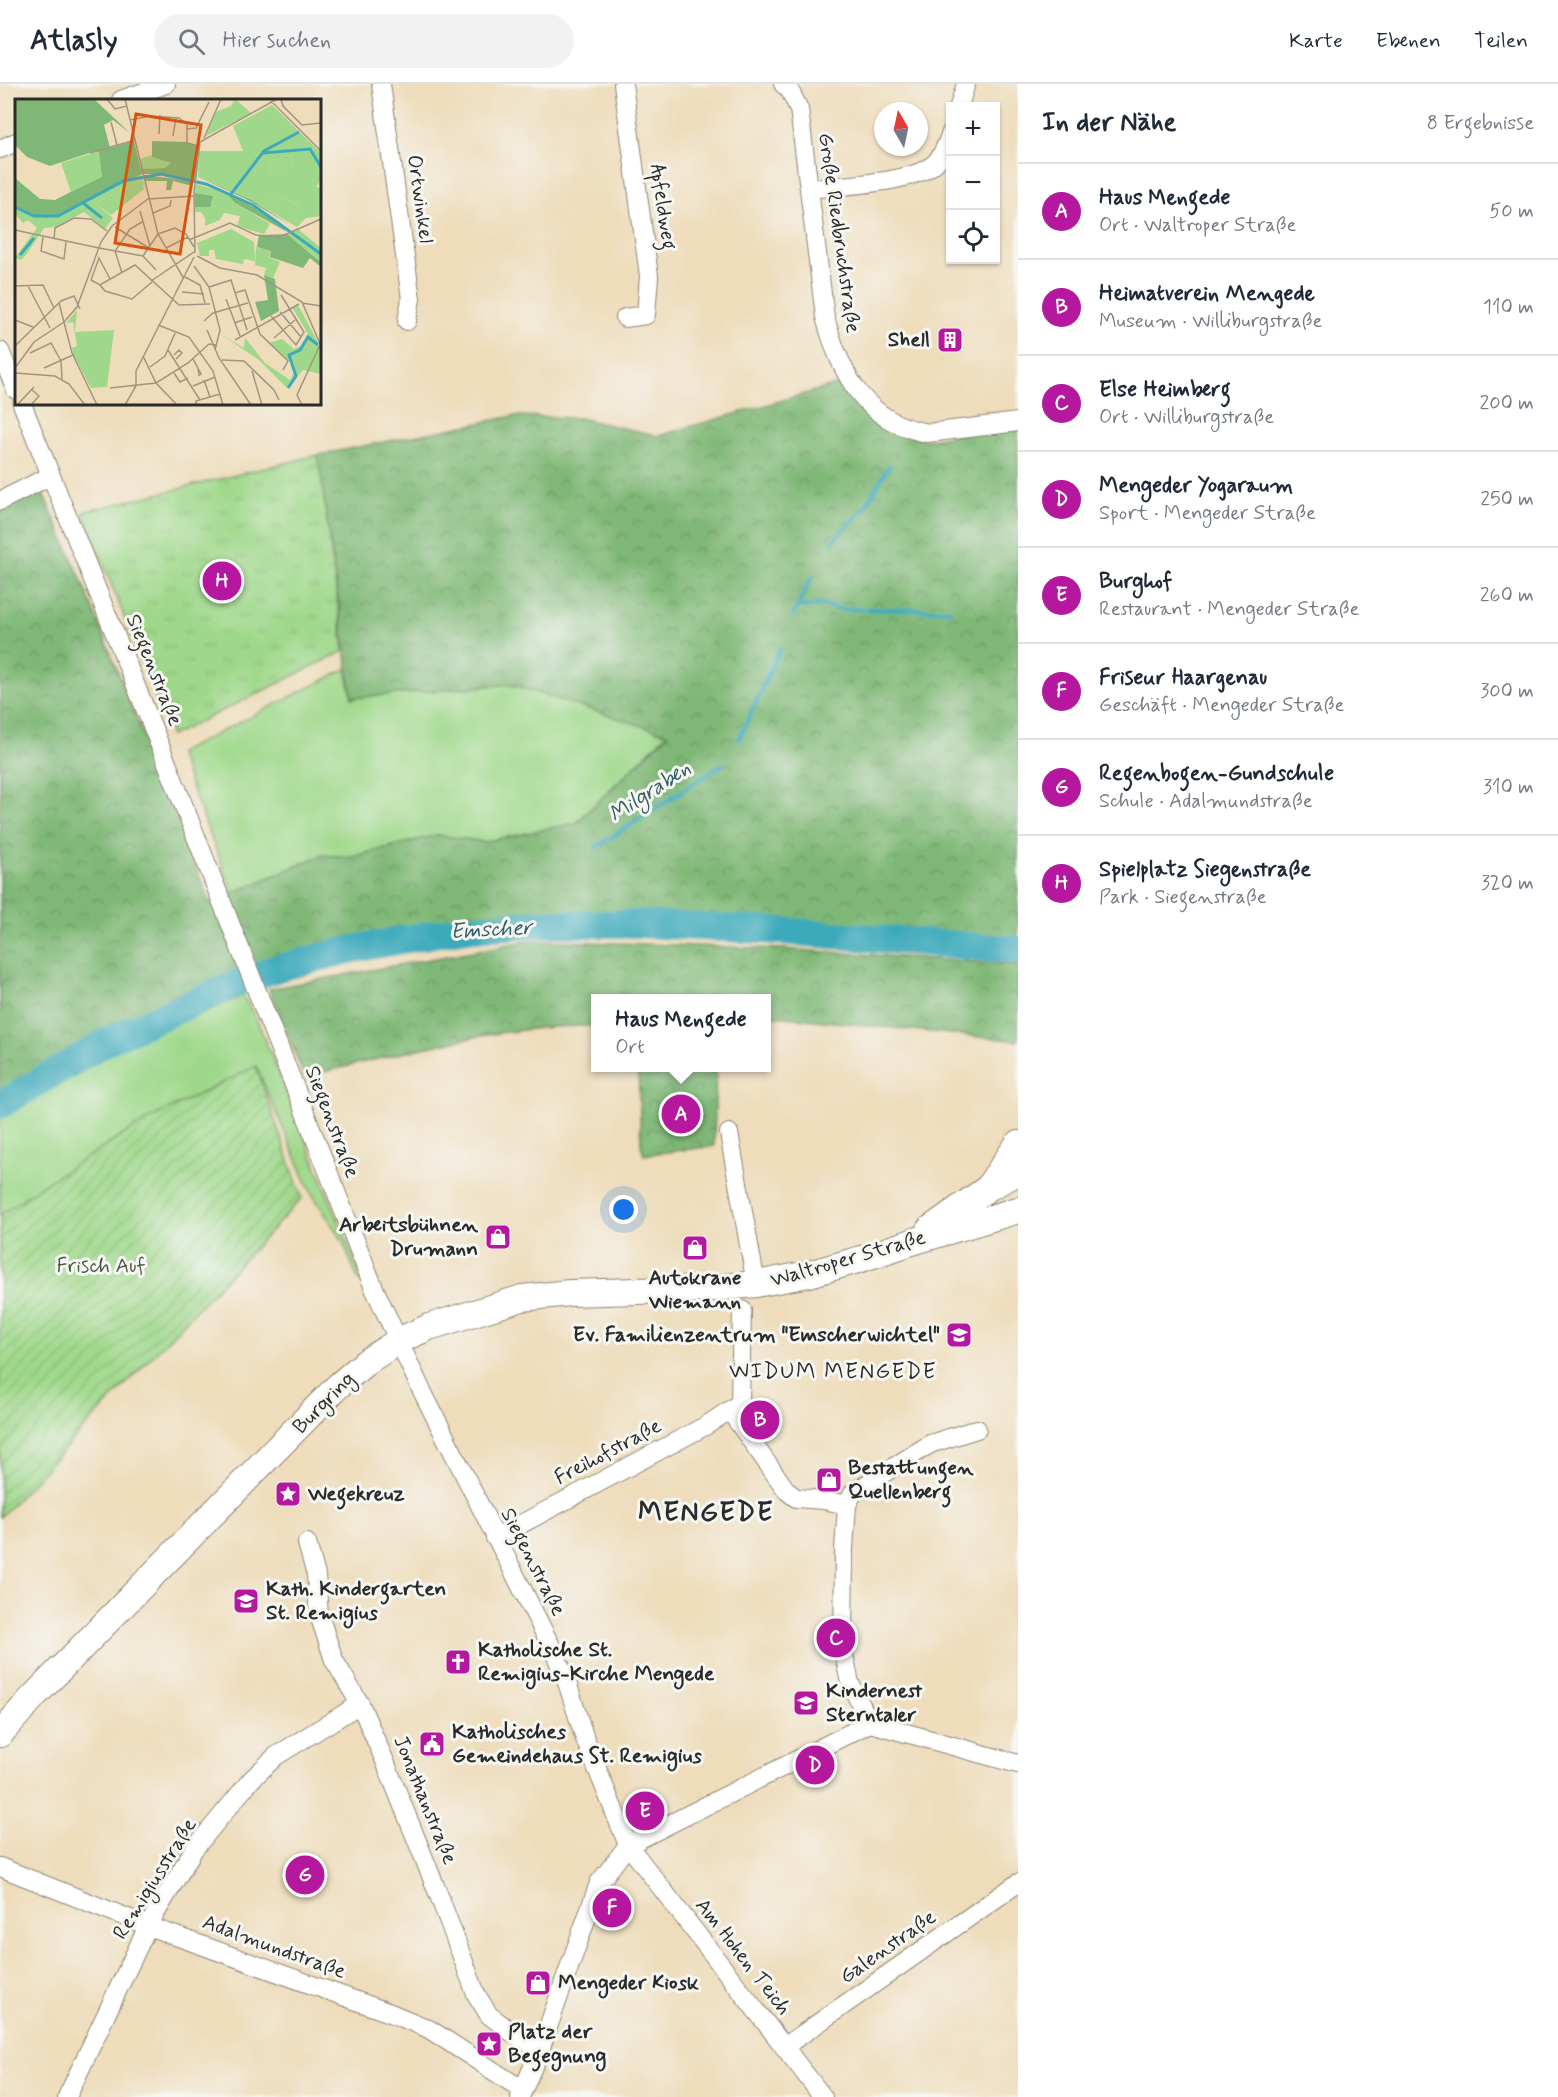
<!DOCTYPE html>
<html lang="de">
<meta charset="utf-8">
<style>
:root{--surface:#fff;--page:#f2f2f3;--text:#1f2937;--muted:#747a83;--line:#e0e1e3;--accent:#b5179e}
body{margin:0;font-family:Mynerve,sans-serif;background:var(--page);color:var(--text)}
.controls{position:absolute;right:18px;top:18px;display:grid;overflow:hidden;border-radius:0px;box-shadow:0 2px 4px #0004}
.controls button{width:54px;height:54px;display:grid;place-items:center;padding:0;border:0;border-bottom:2px solid var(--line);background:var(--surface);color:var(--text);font:30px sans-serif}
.compass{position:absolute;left:874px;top:18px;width:54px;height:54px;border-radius:50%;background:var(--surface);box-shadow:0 2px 4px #0004;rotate:351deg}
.you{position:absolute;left:624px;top:1126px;width:21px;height:21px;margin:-15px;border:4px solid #fff;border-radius:50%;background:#1a73e8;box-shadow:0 0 0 9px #1a73e833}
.badge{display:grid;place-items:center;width:39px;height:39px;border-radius:50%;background:var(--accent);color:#fff;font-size:20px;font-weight:700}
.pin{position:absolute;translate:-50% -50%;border:3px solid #fff;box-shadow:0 2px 6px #0006}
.popup{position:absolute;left:591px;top:910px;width:180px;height:78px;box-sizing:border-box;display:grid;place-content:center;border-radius:0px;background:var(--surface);filter:drop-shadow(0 2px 4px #0005);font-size:20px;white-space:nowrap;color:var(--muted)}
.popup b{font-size:22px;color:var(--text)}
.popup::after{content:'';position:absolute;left:50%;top:100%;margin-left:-12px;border:12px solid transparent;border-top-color:var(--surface)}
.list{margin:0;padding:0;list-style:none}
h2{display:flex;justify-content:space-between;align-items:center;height:78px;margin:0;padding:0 24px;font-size:26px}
h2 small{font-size:20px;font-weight:400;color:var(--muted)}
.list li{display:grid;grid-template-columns:39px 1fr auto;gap:18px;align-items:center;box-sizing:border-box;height:96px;padding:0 24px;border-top:2px solid var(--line)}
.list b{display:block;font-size:22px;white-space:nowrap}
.list p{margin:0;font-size:20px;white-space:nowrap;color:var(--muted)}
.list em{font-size:20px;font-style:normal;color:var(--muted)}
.icon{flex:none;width:33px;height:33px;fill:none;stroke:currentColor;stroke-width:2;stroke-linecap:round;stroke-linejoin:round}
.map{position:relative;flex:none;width:1018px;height:2013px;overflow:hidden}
header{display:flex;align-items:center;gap:36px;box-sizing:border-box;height:84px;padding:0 30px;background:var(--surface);border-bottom:2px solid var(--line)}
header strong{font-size:28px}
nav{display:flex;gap:33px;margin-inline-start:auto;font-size:21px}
.search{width:420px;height:54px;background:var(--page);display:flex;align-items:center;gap:15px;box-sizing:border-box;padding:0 21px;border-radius:33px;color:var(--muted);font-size:22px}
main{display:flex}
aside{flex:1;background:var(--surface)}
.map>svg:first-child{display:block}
.grass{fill:#9fd88a;stroke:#65825a;stroke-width:1.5}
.forest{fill:url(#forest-crowns);stroke:#557250;stroke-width:1.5}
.park{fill:url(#park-tufts);stroke:#65825a;stroke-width:1.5}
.garden{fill:url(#garden-furrows);stroke:#65825a;stroke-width:1.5}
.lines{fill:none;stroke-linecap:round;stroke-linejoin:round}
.stream{stroke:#3daabc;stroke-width:4.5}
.river{stroke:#3daabc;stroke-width:28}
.minor-casing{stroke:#8c8472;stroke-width:20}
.secondary-casing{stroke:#8c8472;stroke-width:28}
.minor{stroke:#fff;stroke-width:18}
.secondary{stroke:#fff;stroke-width:26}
.labels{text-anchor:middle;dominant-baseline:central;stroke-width:6;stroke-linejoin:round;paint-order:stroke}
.street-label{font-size:21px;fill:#2b2b2b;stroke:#f6f6f2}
.poi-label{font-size:21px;font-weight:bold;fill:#2b2b2b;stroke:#f6f6f2;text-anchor:start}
.park-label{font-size:21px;fill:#485643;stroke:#f6f6f2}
.water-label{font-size:22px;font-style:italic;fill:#325e65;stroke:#f6f6f2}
.neighbourhood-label{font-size:22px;letter-spacing:1.5px;fill:#2b2b2b;stroke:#f6f6f2}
.district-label{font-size:27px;font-weight:bold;letter-spacing:1.5px;fill:#2b2b2b;stroke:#f6f6f2}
.inset-river{fill:none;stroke:#3daabc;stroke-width:3}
.inset-road{fill:none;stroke:#a09581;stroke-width:1.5}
.view{fill:#d5540f;fill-opacity:0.15;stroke:#d5540f;stroke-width:3}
.inset-edge{fill:none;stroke:#2b2b2b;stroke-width:3}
</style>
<header>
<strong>Atlasly</strong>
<div class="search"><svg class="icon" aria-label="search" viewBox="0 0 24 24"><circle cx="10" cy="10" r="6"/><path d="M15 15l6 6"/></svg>Hier suchen</div>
<nav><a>Karte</a><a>Ebenen</a><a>Teilen</a></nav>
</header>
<main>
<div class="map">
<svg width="1018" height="2013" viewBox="0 0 1018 2013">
<defs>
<pattern id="forest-crowns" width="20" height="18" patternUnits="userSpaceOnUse" patternTransform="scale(1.5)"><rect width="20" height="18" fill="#7fb876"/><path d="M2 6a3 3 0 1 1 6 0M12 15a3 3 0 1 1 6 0" fill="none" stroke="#689661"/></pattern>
<pattern id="park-tufts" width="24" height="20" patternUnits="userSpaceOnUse" patternTransform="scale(1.5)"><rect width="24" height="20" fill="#9fd88a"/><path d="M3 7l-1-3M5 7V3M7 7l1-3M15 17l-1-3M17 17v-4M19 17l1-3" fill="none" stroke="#89ba77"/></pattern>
<pattern id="garden-furrows" width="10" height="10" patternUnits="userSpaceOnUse" patternTransform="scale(1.5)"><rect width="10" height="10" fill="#9fd88a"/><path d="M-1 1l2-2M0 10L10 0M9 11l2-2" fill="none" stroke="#89ba77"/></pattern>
</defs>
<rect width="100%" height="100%" fill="#f6f6f2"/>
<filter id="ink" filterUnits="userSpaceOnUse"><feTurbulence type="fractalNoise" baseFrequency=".0167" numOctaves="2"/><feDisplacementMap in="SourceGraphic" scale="12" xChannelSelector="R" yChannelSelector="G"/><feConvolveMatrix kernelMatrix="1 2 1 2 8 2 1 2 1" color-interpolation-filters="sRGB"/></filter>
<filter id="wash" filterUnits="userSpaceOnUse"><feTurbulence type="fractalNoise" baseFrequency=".008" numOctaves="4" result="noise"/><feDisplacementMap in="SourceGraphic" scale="24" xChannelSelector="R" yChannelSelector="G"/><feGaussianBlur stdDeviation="1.35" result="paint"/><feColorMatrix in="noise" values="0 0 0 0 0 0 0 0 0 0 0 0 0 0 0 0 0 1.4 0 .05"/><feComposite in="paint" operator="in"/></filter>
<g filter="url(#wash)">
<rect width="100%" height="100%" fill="#eedcba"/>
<path class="grass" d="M346,585l6,29 157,-14 159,49 -92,90 -92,19 -47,-7 -86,22 -29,-2 -89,38 -55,-140z
M243,912l13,22 108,265 -5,-2 -17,-41 -31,-48 -55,-126 -213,119 -43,30v-110l33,-19z"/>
<path class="forest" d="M839,300l17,19 38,29 31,8 93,-16v526l-236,-19 -141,-7h-109l-71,5 -113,21 -73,19 -38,14 -126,56 -111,66v-597l41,-19 40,90 129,324 112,-48 29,2 86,-22 47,7 92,-19 92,-89 -159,-50 -157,14 -34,-243 196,-39 65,2 79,18z
M532,856l251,9 235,16v76l-251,-26 -1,-17h-170l-1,28c-101,-2 -192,29 -291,50l-35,-87z
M638,984h78l-2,78 -70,9 -3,-10z"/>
<path class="park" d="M318,371l26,196 -173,85 -88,-224z"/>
<path class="garden" d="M256,982l46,132 -302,319v-302l43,-30 104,-65z"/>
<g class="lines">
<path class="stream" d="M833,457l31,-32 25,-43
M797,522l15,1 9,-3 17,5 112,1
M793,531l19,-38
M739,655l41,-90
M595,764l128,-84
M580,840l2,-12"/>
<path class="river" d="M0,1021l111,-66 126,-56 38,-14 73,-19 113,-21 71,-5h109l141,7 236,19"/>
</g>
</g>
<g filter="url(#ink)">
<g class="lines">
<g class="minor-casing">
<path id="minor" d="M381,0l30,215 -4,22
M623,0l26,192 -3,39 -21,3
M783,0l6,5 10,20 26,208c15,56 40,106 103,116l90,-11
M121,16l45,-16
M959,22l7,-22
M0,65l16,-7
M810,105c29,-4 106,-5 126,-27 7,-7 11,-19 15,-29
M0,267l16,39
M22,320l139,344 213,540 46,99 136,269 10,23 19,60 43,106 195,252
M0,417l50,-25
M729,1049l27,151
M730,1327l57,80 9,7 28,2 23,5
M495,1454l212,-113 33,-22 2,-93
M307,1459l9,32 3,40 15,45 26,44 24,55 54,134 38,101 13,21 25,19 26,16
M870,1639l-20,-40 -7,-33 1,-101 3,-44 6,-12 77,-49 47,-15
M0,1783l148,59 245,88 36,15 83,54 12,5
M784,1963l234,-164
M67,2013l81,-171 46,-77 57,-69 25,-24 84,-52
M520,2013l20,-47 59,-167 29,-38 242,-122 148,41"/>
</g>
<g class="secondary-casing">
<path id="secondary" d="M991,1099l27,-39
M930,1145l58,-41 30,-16
M0,1650l34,-38 304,-310 28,-24 34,-22 29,-13 93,-29 48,-5 133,-4 53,-5 53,-10 52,-15 51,-17 106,-32"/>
</g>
<use href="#minor" class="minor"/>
<use href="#secondary" class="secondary"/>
</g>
</g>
<defs>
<g id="building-square" transform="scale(1.35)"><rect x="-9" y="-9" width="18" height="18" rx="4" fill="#b5179e" stroke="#f6f6f2"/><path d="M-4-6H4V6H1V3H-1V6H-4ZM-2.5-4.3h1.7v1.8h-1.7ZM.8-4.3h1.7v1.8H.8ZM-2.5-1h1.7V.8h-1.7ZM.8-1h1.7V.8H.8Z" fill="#fff"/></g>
<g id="shop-square" transform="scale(1.35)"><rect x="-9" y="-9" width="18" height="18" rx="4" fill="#b5179e" stroke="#f6f6f2"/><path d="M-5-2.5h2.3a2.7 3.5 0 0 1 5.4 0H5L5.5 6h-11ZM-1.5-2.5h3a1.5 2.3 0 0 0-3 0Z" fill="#fff"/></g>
<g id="school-square" transform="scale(1.35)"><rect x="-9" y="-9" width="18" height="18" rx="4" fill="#b5179e" stroke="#f6f6f2"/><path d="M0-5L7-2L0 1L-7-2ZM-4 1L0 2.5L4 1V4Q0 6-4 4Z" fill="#fff"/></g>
<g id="sight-square" transform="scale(1.35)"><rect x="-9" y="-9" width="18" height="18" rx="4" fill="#b5179e" stroke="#f6f6f2"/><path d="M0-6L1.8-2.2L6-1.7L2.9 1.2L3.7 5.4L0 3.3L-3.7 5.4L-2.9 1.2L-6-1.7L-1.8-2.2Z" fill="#fff"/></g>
<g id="church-square" transform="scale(1.35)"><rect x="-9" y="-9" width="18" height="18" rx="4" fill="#b5179e" stroke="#f6f6f2"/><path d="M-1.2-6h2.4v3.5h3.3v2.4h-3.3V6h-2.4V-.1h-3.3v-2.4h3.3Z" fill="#fff"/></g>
<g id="civic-square" transform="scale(1.35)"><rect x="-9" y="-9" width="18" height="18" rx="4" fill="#b5179e" stroke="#f6f6f2"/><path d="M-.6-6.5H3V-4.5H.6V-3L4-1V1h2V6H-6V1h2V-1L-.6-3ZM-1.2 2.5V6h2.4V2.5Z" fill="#fff"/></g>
</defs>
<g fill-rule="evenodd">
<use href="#building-square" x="950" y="256"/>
<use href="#shop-square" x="498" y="1153"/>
<use href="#shop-square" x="695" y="1164"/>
<use href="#school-square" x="959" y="1251"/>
<use href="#shop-square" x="829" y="1396"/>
<use href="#sight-square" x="288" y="1410"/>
<use href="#school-square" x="246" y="1517"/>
<use href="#church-square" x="458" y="1578"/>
<use href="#school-square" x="806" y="1619"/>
<use href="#civic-square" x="432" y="1660"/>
<use href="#shop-square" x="538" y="1899"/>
<use href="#sight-square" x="489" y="1960"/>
</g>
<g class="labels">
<g class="street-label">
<text transform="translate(420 115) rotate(82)">Ortwinkel</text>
<text transform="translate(663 123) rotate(82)">Apfeldweg</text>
<text transform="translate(839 149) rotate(82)">Große Riedbruchstraße</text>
<text transform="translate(154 586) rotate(68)">Siegenstraße</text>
<text transform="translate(332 1038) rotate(69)">Siegenstraße</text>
<text transform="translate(848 1175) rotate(-16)">Waltroper Straße</text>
<text transform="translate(324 1319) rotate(-45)">Burgring</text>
<text transform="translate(608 1368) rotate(-28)">Freihofstraße</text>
<text transform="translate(533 1478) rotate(63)">Siegenstraße</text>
<text transform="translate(425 1716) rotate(68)">Jonathanstraße</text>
<text transform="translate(155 1795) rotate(-58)">Remigiusstraße</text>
<text transform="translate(274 1863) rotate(20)">Adalmundstraße</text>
<text transform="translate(888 1863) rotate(-35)">Galenstraße</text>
<text transform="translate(743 1873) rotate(52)">Am Hohen Teich</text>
</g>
<g class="poi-label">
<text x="930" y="256" text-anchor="end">Shell</text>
<text x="478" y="1141" text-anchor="end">Arbeitsbühnen<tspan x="478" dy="24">Drumann</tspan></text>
<text x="695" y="1194" text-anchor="middle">Autokrane<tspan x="695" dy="24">Wiemann</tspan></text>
<text x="940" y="1251" text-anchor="end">Ev. Familienzentrum "Emscherwichtel"</text>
<text x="848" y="1384">Bestattungen<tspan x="848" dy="24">Quellenberg</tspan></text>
<text x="308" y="1410">Wegekreuz</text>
<text x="266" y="1505">Kath. Kindergarten<tspan x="266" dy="24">St. Remigius</tspan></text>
<text x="478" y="1566">Katholische St.<tspan x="478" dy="24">Remigius-Kirche Mengede</tspan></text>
<text x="826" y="1607">Kindernest<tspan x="826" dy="24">Sterntaler</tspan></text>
<text x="452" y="1648">Katholisches<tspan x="452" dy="24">Gemeindehaus St. Remigius</tspan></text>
<text x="558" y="1899">Mengeder Kiosk</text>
<text x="508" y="1948">Platz der<tspan x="508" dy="24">Begegnung</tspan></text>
</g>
<g class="park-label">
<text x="101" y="1182">Frisch Auf</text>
</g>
<g class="water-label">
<text transform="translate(650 708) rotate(-33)">Milgraben</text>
<text transform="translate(491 846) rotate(-3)">Emscher</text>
</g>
<g class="neighbourhood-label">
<text x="833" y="1288">WIDUM MENGEDE</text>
</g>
<g class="district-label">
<text x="706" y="1428">MENGEDE</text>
</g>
</g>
<g transform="translate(15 15)">
<rect width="306" height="306" fill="#eedcba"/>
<path d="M137,56v2l20,6 -7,5 -23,1 -2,-10zM271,56l6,2 1,8 -21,9 -2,-10zM127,76l5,20 -5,-15 -47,23 18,15 -8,11 -21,-17 -28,15 -12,1 -18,27 -5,5 -6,-2 22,-30 -9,-8 -5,3 -8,-9v-7l11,7 32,2 65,-35zM181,85l30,8 9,11 35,21 -6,10 -27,-8 3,-10 -16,-3 -4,7 -15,6v-8l-4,-6h-6v-5l18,-11 -18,-3zM258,94l25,12 -8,16 -22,-18zM282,129l24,20v13l-33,-26zM241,148l15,4 -2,6 11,5 -7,16 -9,-3 2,-7 -11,-3zM283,206l23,43v26l-18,-4 -16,18 -28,-28 -37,-25 22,13 1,-10 20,25 25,17 5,-10 -3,-7 -23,-20 13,-4 12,10 7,-3 7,-12 -16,-27z" fill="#9fd88a"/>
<path d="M0,0h79l36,34 -17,-13 -9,5 6,23 24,-7 7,28 24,-1 6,-5 -19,-6v-16l34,1 12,4 -2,35 -35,-7h-19l-80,40 -16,4 -20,-4 -11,-8v-28l25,21 15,1 47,-24 -7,-25 -45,15 -23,-9 -12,-12zM129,76l49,6v5l-20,-5 -2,9h-5l1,-9h-22zM183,78l52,22 42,27 -44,-26zM180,94l18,3 -3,11h-15zM211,94l41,21 20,18 -52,-29zM272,135l34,28v5l-11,-9 -7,10 -33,-11 1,-6 -14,-4 2,-12zM249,176l11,4 4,32 -18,10 -6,-19 13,-2z" fill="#7fb876"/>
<path d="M220,0l16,14 -45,23 10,-24 15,-6zM84,52l3,26 -31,15 -10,-29zM216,130l23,13 1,19 -11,-2 -1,5 -27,-5 -2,-9h-5v6h-9l-3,-13z" fill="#9fd88a"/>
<path d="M257,6l49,48v27l-5,7 5,1v28l-15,2 -9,9 -47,-28 -52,-22 1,-26h44l-10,-25zM271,56l6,2 1,8 -21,9 -2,-10zM258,94l25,12 -8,15 -22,-17zM62,211l-2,22 39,-2 -7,57 -16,1 -18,-34 -1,-6 5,-2 -4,-24 -7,1z" fill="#9fd88a" fill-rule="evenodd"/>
<path d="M127,81l2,9 -33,26 -16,-12z" fill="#9fd88a"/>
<path class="inset-river" d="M248,54l47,-4 11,18M216,95l33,-43 35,-19M68,104l19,15M0,108l19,9h24l65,-35 38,-7 45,10 47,21 68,49M5,156l14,-17M273,289l8,-12 -7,-21 11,-5 8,-13 10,8"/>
<path class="inset-road" d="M92,0l8,10 12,-3M110,0l33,135 26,45M266,0l2,7 19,19 19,-2M256,2l50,50M115,21l20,-4 29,2 8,6v19l11,3M96,23l6,23M171,30l10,-1 13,-26M144,35l1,-19M158,37l3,-19M189,39l17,-39M75,54l45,-13M125,112l10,35M138,114l17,-7 1,-6M100,128l34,21M0,131l84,18M28,138l-2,14 23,8 2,-17M39,140l1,-11 19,-10 17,1 16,12M174,141l41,-17 26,12 24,2 41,-18M84,149l44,8M151,149l22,-11M180,154l-1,-60 6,-51 77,-43M128,157l15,-22 17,-6 11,6 8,13M128,157l13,14M182,157l23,12 37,7 45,27 19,44M179,167l15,21 11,43 -5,20M107,174l-7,-22 15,-22 12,-7M170,178l15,8 5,18M76,181l9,5 35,-20 44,40 31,-1M76,181l8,-22 11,21M136,182l43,-29M85,186l5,6 27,8 20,-17M0,187l28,-1 11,23M13,187l22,42M194,188l22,-7 16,50M167,193l22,2M220,194l10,-3 15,44 28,27 -5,9M211,200l14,37M44,204l13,50 25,52M287,204l19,3M265,213l21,25M256,217l25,29 8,-13 -23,-37M0,221l18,7M189,222l9,-8 35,-10M219,224l18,-6M143,226l31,12 24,34 10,34M192,231l12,28 32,47M259,239l21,-18M220,241l64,-36M0,247l46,-45 13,-5 6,13M153,251l32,50M15,254l21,-10 10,18M159,256l5,-5 3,3 -6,6M128,257l13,27 21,22M178,260l8,15 -2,1 -1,-7M207,261l22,1 30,29 5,10M46,262l1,18M135,268l15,-11 11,-25M0,269l19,-26 30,-20 13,-15 24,-65 11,-16 36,-27 46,-3M29,269l29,-13M237,272l10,34M0,274l40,3 14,8 16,21M159,274l6,9 8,-4M189,281l6,17M121,287v-15l58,-114M178,287l22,-9M95,289l46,-5 32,-20 21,-19 7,1M2,306l17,-18M16,306l8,-9 -8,-7M110,306l11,-19M181,306v-4l24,-7M251,306h24M287,306l-5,-10 23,-50"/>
<path class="view" d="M121,15l65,11 -21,129 -65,-11z"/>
<rect width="306" height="306" class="inset-edge"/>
</g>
</svg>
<div class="controls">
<button>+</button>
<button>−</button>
<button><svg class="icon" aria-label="locate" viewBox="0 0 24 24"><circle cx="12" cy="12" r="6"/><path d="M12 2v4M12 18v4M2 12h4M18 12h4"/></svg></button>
</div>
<svg class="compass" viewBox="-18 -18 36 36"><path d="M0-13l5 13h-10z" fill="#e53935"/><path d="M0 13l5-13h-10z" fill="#747a83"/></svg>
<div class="you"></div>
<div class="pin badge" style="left:681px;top:1030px">A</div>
<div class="popup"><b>Haus Mengede</b>Ort</div>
<div class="pin badge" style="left:760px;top:1336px">B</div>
<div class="pin badge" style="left:836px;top:1554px">C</div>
<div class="pin badge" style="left:815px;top:1681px">D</div>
<div class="pin badge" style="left:645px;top:1727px">E</div>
<div class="pin badge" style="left:612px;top:1824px">F</div>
<div class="pin badge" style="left:305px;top:1791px">G</div>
<div class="pin badge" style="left:222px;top:497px">H</div>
</div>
<aside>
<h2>In der Nähe<small>8 Ergebnisse</small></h2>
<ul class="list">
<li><span class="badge">A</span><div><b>Haus Mengede</b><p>Ort · Waltroper Straße</p></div><em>50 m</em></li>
<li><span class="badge">B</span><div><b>Heimatverein Mengede</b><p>Museum · Williburgstraße</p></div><em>110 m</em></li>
<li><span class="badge">C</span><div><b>Else Heimberg</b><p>Ort · Williburgstraße</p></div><em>200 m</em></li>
<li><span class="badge">D</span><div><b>Mengeder Yogaraum</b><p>Sport · Mengeder Straße</p></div><em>250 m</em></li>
<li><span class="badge">E</span><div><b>Burghof</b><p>Restaurant · Mengeder Straße</p></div><em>260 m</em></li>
<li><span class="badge">F</span><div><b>Friseur Haargenau</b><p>Geschäft · Mengeder Straße</p></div><em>300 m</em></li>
<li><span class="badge">G</span><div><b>Regenbogen-Gundschule</b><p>Schule · Adalmundstraße</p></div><em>310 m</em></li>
<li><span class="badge">H</span><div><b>Spielplatz Siegenstraße</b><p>Park · Siegenstraße</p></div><em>320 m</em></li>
</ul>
</aside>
</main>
